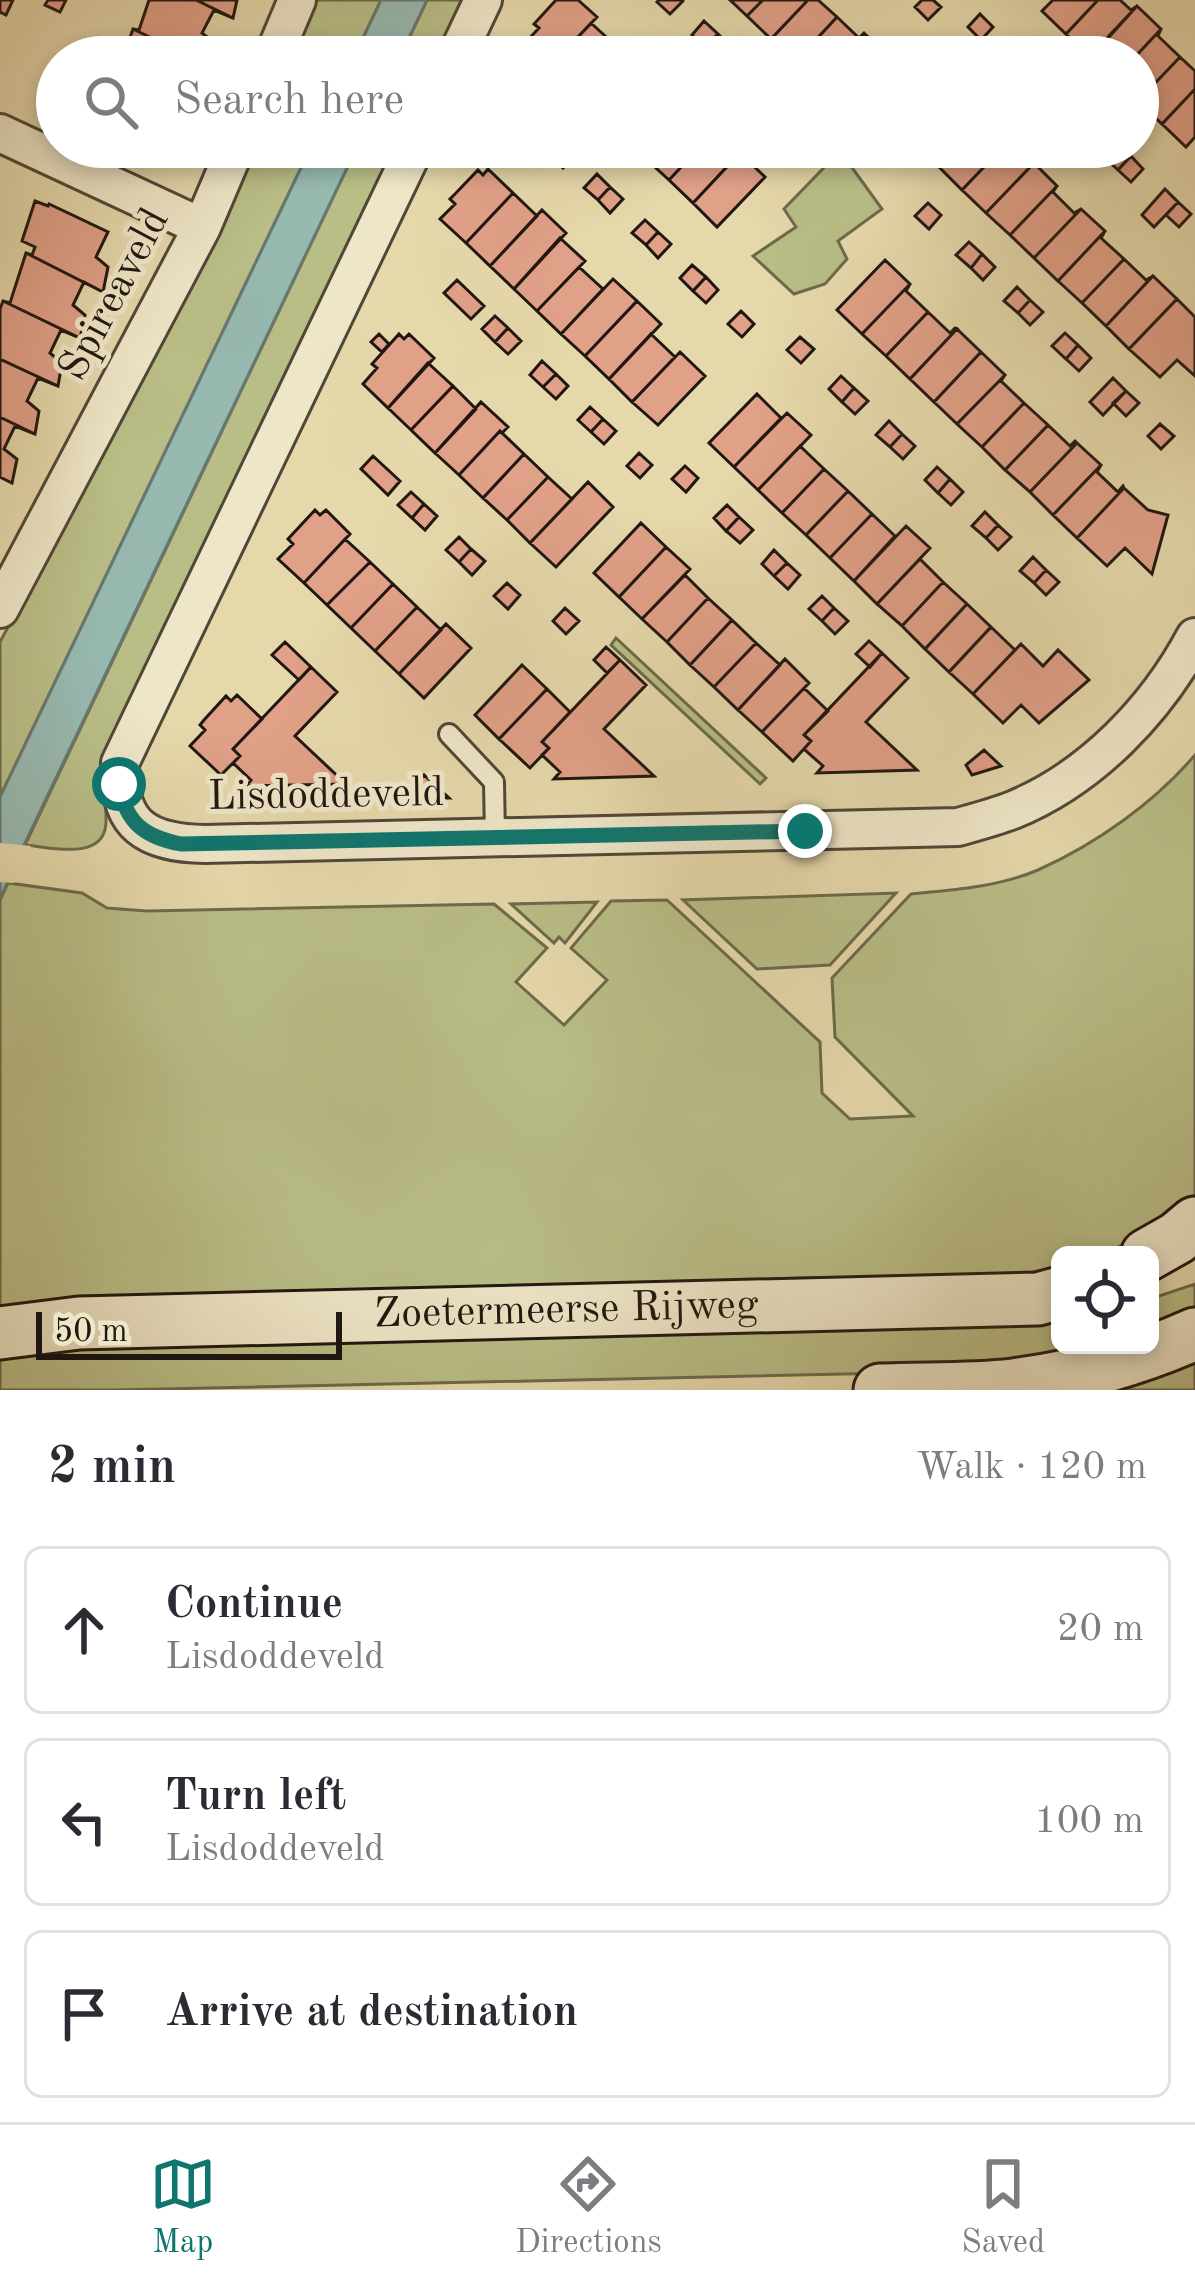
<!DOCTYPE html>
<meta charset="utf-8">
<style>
:root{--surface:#fff;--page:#f2f2f3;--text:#2b2b33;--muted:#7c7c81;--line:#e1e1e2;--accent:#0f766e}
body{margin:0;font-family:"Old Standard TT",serif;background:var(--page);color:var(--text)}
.controls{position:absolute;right:36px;bottom:36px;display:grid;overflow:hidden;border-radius:18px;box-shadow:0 6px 18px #0003}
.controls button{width:108px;height:108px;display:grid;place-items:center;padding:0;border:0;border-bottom:3px solid var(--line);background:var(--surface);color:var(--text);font:60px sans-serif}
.scale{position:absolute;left:36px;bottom:30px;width:306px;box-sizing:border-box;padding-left:12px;border:6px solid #201710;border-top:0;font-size:33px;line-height:42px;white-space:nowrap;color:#201710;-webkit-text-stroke:9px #eee6c8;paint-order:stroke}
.stop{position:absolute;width:36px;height:36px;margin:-27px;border:9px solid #0f766e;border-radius:50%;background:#fff}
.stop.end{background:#0f766e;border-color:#fff;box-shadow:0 3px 12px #0008}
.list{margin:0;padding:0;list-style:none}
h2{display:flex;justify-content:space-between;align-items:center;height:156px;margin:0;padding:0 48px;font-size:51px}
h2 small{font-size:39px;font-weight:400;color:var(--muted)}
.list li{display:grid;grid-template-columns:78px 1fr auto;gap:36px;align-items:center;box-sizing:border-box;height:168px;margin:0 24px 24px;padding:0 24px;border:3px solid var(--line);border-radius:18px}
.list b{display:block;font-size:45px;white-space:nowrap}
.list p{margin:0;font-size:39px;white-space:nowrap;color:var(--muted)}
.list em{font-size:39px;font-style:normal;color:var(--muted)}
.icon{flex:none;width:66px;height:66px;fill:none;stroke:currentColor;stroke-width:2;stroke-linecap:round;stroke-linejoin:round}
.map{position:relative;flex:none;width:1195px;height:1390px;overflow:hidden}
.search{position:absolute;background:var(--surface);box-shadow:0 6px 18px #0003;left:36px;right:36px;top:36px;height:132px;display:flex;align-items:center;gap:30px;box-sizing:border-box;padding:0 42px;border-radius:66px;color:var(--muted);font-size:45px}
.sheet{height:732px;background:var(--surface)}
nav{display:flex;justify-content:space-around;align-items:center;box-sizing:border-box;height:168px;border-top:3px solid var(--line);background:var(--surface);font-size:33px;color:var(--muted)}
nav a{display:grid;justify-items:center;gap:6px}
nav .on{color:var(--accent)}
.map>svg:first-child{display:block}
.green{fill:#b9bd86;stroke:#6c6a4b;stroke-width:3}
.water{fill:#97b9b0;stroke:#677870;stroke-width:3}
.pier{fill:#e5d8ab}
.building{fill:#e1a088;stroke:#201710;stroke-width:3}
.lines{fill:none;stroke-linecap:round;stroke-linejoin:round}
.lane-casing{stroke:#514737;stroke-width:24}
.street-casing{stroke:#514737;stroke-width:42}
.secondary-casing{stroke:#201710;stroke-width:57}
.lane{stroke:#eee6c8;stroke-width:18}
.street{stroke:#eee6c8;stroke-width:36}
.secondary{stroke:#eee6c8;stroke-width:51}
.route{stroke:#0f766e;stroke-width:15}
.labels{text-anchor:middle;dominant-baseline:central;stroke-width:10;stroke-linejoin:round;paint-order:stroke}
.street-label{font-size:42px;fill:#201710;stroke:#eee6c8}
</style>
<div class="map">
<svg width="1195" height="1390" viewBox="0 0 1195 1390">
<rect width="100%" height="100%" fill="#e5d8ab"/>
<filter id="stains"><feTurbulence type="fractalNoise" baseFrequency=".00167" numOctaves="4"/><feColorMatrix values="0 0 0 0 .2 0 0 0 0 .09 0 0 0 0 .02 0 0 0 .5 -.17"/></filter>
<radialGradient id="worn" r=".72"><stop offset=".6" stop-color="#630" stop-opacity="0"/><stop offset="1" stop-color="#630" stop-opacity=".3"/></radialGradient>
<path class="green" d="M316,0h65l-27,57h-62z
M427,0h43l-27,57h-43z
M254,147h57l-311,650v-155l218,-408z
M357,147h43l-294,618c-5,22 1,36 0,57 -1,40 -56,25 -81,23z
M840,151l42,58 -44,32 9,18 -22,25 -31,10 -41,-38 43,-29 -12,-18z
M616,638l150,140 -6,6 -149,-139z
M1195,755v444l-21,17 -71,39h-43v12l-61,11h-196l-803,31v-409l8,-17 74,10 25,15 40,3 347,-7 53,44 -31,34 48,43 43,-45 -36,-32 40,-47 56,-1 153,142 2,51 28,26 63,-3 -78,-79 -3,-59 79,-84c42,-4 87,-7 127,-24 58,-26 116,-67 157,-115z
M896,893l-66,72 -73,4 -74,-69z
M597,902l-32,41 -6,-6 -5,6 -43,-39z
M1195,1284v33l-45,17v-35z
M1060,1316v29h53l-175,27 -822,18h-116v-34l85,-14z
M1195,1351v39h-106z"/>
<path class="water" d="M381,0h46l-27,57h-46z
M311,147h46l-343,719 -14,34v-103z"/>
<path class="pier" d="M0,843l31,3 -17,37 -14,-1z"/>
<path class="building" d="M0,0h13l-7,15 -6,-3z
M48,0h18l-6,12 -15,-7z
M149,0h47l37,18 -19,-8 -12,23 13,10 -3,14h-21l-58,-28 6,1z
M196,0h41l-4,18z
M556,0h22l19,17 -38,40h-20l-14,-14 14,-15 -5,-4z
M659,0h24v1l-13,13 -13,-12z
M730,0h33l-16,16z
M763,0h45l-37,39 -24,-23z
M808,0h10l19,17 -37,40h-10l-19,-18z
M922,0h11l8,7 -13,13 -13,-13z
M1053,0h45l-32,34 -24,-23z
M1098,0h22l11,10 6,-4 -47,50 -24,-22z
M1137,6l24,23 -26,28h-44z
M980,14l13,13 -12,13 -13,-13z
M837,17l22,21 5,-5 1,1 -21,23h-44z
M704,21l14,13 -14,13 -12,-12z
M591,23l24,22 -11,12h-45z
M133,29l58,28h-68z
M1161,29l-3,7 22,21 -42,44v-44h-3z
M718,34l12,12 -10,11h-5l-11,-10z
M865,34l25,23h-46z
M1180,57l15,14v18l-33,35 -24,-23z
M1195,89v48l-9,10 -24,-23z
M131,147h37l-3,16z
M556,147h12l8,7 -13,14 -13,-14z
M655,147h45l-31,33 -24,-22z
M700,147h22l12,12 -41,44 -24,-23z
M917,147h41l-19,20z
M958,147h45l-41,43 -23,-23z
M1003,147h13l18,16 -48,50 -24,-23z
M1115,147h6l10,9 -13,14 -13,-12z
M740,153l25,24 -48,50 -24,-24z
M1131,156l12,13 -12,13 -13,-12z
M1034,163l23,23 -47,49 -24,-22z
M488,169l25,24 -47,50 -26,-24 15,-15 -5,-5 5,-5 23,-24 5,5z
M597,174l13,13 -12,13 -14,-12z
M1057,186l-4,6 21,21 7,-4 -47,49 -24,-23z
M610,187l13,12 -13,14 -12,-13z
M1165,189l13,13 -24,25 -12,-12z
M513,193l24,23 -47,50 -24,-23z
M35,201l13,5 1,-2 59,28 -12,25 12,10 -5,25 -77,-39 6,2 3,-8 -13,-6z
M1178,202l13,12 -12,13 -13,-12z
M928,203l13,12 -12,14 -14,-13z
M1081,209l24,22 -47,50 -24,-23z
M542,210l24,23 -52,56 -24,-23z
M645,220l13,12 -12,13 -14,-12z
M1105,231l-4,7 23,21 -42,44 -24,-22z
M658,232l13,12 -13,14 -12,-13z
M560,238l25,23 -48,50 -23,-22z
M969,242l13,12 -11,14 -15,-13z
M26,253l77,39 -19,-10 -11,23 12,10 -5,23 -77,-37 7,2z
M982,254l13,13 -12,13 -12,-12z
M1124,259l22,21 7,-4 -47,50 -24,-23z
M885,260l25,24 -48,50 -25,-24z
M692,265l14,12 -13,14 -13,-13z
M579,267l24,22 -42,45 -24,-23z
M1153,276l24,23 -48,50 -23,-23z
M706,277l12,13 -12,13 -13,-12z
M613,279l24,22 -52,55 -24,-22z
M457,280l27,26 -13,13 -27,-26z
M910,284l-4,7 22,21 -42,44 -24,-22z
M1017,287l13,13 -12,13 -14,-12z
M1177,299l18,18v59l-18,-16 -17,17 -31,-28z
M1030,300l13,12 -13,13 -12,-12z
M3,301l77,37 -19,-8 -11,23 12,10 -4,23 -58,-27v-50z
M637,301l24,23 -52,55 -24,-23z
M741,311l13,13 -12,13 -14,-13z
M928,312l22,21 5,-5 2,1 -47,50 -24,-23z
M495,316l13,12 -13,14 -13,-13z
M508,328l13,13 -13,13 -13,-12z
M957,329l24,23 -47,50 -24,-23z
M1065,333l13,12 -12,14 -14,-13z
M379,334l10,10 -7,8 -11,-10z
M399,334l5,5 5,-5 25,24 -46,50 -25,-24 14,-16 -5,-4z
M651,334l24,23 -43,45 -23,-23z
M800,337l14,12 -13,14 -14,-13z
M1078,345l13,13 -12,13 -13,-12z
M680,352l25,24 -47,49 -26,-23z
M981,352l24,23 -48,49 -23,-22z
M0,359l58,27 -20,-8 -11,23 12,10 -4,23 -35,-17z
M542,361l14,13 -13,13 -13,-12z
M428,363l25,23 -42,44 -23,-22z
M556,374l12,12 -12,13 -13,-12z
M1005,375l-4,6 23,22 -42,44 -25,-23z
M841,376l13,12 -12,14 -13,-13z
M1113,378l13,13 -23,24 -13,-13z
M453,386l23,23 -41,44 -24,-23z
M854,388l14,13 -13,13 -13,-12z
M1126,391l13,12 -13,13 -13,-13z
M757,394l24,24 -47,49 -25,-24z
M481,402l27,25 -6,6 -2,-2 -41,44 -24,-22z
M1024,403l24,22 -43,45 -23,-23z
M590,407l13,12 -12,13 -13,-12z
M787,413l24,22 -53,55 -24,-23z
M0,417l35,17 -20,-8 -11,23 13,10 -5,24 -12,-6z
M603,419l13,12 -12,13 -13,-12z
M889,421l13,13 -12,13 -14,-12z
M1160,424l14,12 -13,13 -13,-13z
M1048,425l22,21 5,-5 2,2 -47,49 -25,-22z
M500,431l24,23 -41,44 -24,-23z
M902,434l13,12 -12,13 -13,-12z
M1077,443l24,22 -48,50 -23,-23z
M800,446l24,23 -42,44 -24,-23z
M639,453l13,12 -12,13 -13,-12z
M524,454l24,23 -41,43 -24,-22z
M373,456l27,25 -12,14 -27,-26z
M1101,465l-4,7 21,20 5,-6 1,2 -47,50 -24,-23z
M685,466l13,12 -12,14 -14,-13z
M937,467l13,12 -12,14 -13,-13z
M824,469l24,22 -42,44 -24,-22z
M548,477l24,22 -42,44 -23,-23z
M950,479l13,13 -12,13 -13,-12z
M588,482l25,25 -57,60 -26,-24z
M1124,488l24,22 20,5 -16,59 -27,-26 -18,18 -30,-28z
M848,491l24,23 -42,44 -24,-23z
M411,492l13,12 -12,14 -14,-13z
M424,504l13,12 -12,14 -13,-12z
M727,505l12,12 -13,14 -12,-13z
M315,510l5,5 6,-5 24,24 -46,49 -26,-24 15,-15 -5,-5z
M985,512l13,13 -12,13 -14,-12z
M872,514l23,22 -41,45 -24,-23z
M739,517l14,13 -13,13 -14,-12z
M641,523l25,24 -47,50 -25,-24z
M998,525l13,12 -13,13 -12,-12z
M906,526l24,22 -53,56 -23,-23z
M459,537l12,12 -12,13 -13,-12z
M345,539l25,23 -43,43 -23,-22z
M666,547l24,22 -48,50 -23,-22z
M471,549l14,12 -13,14 -13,-13z
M774,550l13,13 -13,13 -12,-12z
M1033,557l13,13 -12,13 -14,-12z
M920,559l23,23 -41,44 -25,-22z
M370,562l23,22 -42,44 -24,-23z
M787,563l13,12 -12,14 -14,-13z
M1046,570l13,12 -13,13 -12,-12z
M685,575l23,23 -41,44 -25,-23z
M943,582l24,22 -42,45 -23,-23z
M507,583l13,12 -12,14 -14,-13z
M393,584l24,23 -42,44 -24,-23z
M822,596l12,12 -12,13 -13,-12z
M708,598l24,22 -42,45 -23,-23z
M967,604l24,23 -42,45 -24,-23z
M417,607l24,23 -42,44 -24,-23z
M565,608l14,13 -13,13 -13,-13z
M834,608l14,13 -13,13 -13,-13z
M732,620l24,23 -42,44 -24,-22z
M446,624l25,24 -47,50 -25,-24z
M991,627l24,23 -42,44 -24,-22z
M869,641l13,12 -12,14 -14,-13z
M285,642l26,25 -12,13 -27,-25z
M756,643l24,22 -42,45 -24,-23z
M1021,644l22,22 15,-16 31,30 -50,43 -18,-18 -18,18 -30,-29z
M606,647l14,13 -13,13 -13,-13z
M882,653l26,25 -42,44 51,48 -100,3 6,-7 -19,-17 7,-8 -7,-6z
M785,659l24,24 -47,49 -24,-22z
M620,660l26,25 -42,44 50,47 -100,3 6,-7 -18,-17 7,-7 -7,-6z
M522,665l25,24 -48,50 -24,-24z
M311,667l26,25 -42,44 51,48 -100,2 5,-6 -18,-17 7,-7 -7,-7z
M804,688l24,23 -24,24 7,6 -18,20 -31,-29z
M547,689l23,23 -28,30 7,6 -19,20 -31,-29z
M237,695l25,24 -29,30 7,7 -19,19 -31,-29 15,-16 -5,-5 4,-5 22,-24 5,5z
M984,750l17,16 -29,9 -6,-10z
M424,775l25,23h-1l-33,1v-14z"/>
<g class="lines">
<g class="lane-casing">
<path id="lane" d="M449,734l45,48 1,56"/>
</g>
<g class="street-casing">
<path id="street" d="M273,57l24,-57
M456,57l27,-57
M0,133l202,94
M415,147l-295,616c-3,63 27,80 85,81l753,-17c18,-5 37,-10 55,-17 78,-32 143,-100 182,-173
M0,609l202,-382 34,-80"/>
</g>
<g class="secondary-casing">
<g id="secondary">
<path d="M1147,1255l30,-17 18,-15"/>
<path id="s1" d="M0,1333l79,-10 959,-24 22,-6"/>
<path d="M880,1390c43,-2 89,0 133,-5 61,-8 126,-26 182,-51"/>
</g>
</g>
<use href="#lane" class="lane"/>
<use href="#street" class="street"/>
<use href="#secondary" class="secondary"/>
</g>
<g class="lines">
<path class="route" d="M119,784c6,38 25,53 62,60l624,-13"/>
</g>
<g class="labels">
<g class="street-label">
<text transform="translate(115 295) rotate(-62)">Spireaveld</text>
<text transform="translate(326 796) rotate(-1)">Lisdoddeveld</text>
<text stroke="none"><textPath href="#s1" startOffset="567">Zoetermeerse Rijweg</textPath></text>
</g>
</g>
<rect width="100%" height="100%" filter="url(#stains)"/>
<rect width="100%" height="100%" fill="url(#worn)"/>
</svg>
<div class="controls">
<button><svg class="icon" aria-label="locate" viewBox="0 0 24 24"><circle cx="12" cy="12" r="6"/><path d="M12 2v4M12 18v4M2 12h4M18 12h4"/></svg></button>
</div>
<div class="scale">50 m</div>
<div class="stop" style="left:119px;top:784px"></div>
<div class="stop end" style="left:805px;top:831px"></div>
<div class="search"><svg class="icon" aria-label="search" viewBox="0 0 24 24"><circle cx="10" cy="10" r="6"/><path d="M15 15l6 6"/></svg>Search here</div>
</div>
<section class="sheet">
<h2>2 min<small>Walk · 120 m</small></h2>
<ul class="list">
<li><svg class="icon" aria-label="ahead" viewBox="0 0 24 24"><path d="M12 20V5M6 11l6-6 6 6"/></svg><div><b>Continue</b><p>Lisdoddeveld</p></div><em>20 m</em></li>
<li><svg class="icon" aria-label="left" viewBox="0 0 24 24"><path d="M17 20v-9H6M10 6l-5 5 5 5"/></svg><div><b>Turn left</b><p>Lisdoddeveld</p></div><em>100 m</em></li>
<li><svg class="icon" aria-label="arrive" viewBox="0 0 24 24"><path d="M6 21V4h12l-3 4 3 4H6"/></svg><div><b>Arrive at destination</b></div></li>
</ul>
</section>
<nav>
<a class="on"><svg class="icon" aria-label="map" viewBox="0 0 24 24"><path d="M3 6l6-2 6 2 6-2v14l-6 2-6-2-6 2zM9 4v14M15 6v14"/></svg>Map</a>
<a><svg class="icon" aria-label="directions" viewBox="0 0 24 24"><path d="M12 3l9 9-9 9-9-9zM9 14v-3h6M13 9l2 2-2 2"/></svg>Directions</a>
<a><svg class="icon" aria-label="saved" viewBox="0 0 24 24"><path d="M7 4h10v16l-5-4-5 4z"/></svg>Saved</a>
</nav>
